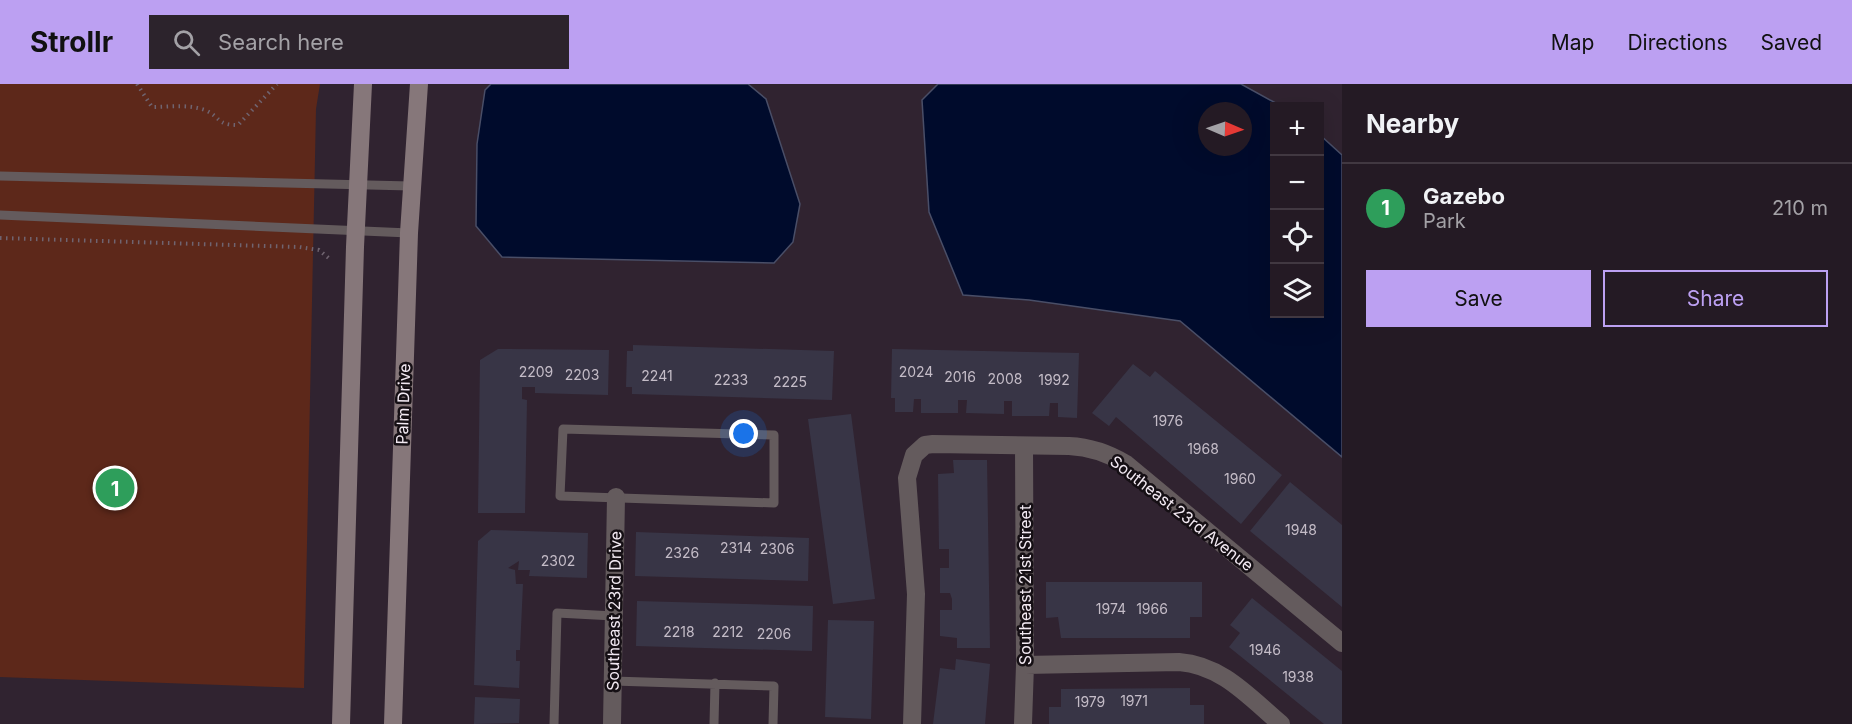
<!DOCTYPE html>
<meta charset="utf-8">
<style>
:root{--surface:#241a24;--page:#2c232c;--text:#f1f3f6;--muted:#a3a1a6;--line:#413841;--accent:#bca0f2}
body{margin:0;font-family:Inter,sans-serif;background:var(--page);color:var(--text)}
.controls{position:absolute;right:18px;top:18px;display:grid;overflow:hidden;border-radius:0px;box-shadow:0 6px 24px #0002}
.controls button{width:54px;height:54px;display:grid;place-items:center;padding:0;border:0;border-bottom:2px solid var(--line);background:var(--surface);color:var(--text);font:30px sans-serif}
.compass{position:absolute;left:1198px;top:18px;width:54px;height:54px;border-radius:50%;background:var(--surface);box-shadow:0 6px 24px #0002;rotate:92deg}
.you{position:absolute;left:744px;top:350px;width:21px;height:21px;margin:-15px;border:4px solid #fff;border-radius:50%;background:#1a73e8;box-shadow:0 0 0 9px #1a73e833}
.badge{display:grid;place-items:center;width:39px;height:39px;border-radius:50%;background:var(--accent);color:#fff;font-size:20px;font-weight:700}
.pin{position:absolute;translate:-50% -50%;border:3px solid #fff;box-shadow:0 2px 6px #0006}
.list{margin:0;padding:0;list-style:none}
h2{display:flex;justify-content:space-between;align-items:center;height:78px;margin:0;padding:0 24px;font-size:26px}
h2 small{font-size:20px;font-weight:400;color:var(--muted)}
.list li{display:grid;grid-template-columns:39px 1fr auto;gap:18px;align-items:center;box-sizing:border-box;height:90px;padding:0 24px;border-top:2px solid var(--line)}
.list b{display:block;font-size:22px;white-space:nowrap}
.list p{margin:0;font-size:20px;white-space:nowrap;color:var(--muted)}
.list em{font-size:20px;font-style:normal;color:var(--muted)}
.actions{display:flex;gap:12px;padding:18px 24px}
.actions a{flex:1;padding:14px 0;border:2px solid var(--accent);border-radius:0px;text-align:center;font-size:21px;color:var(--accent)}
.actions .main{background:var(--accent);color:#111}
.icon{flex:none;width:33px;height:33px;fill:none;stroke:currentColor;stroke-width:2;stroke-linecap:round;stroke-linejoin:round}
.map{position:relative;flex:none;width:1342px;height:640px;overflow:hidden}
header{display:flex;align-items:center;gap:36px;box-sizing:border-box;height:84px;padding:0 30px;background:var(--accent);color:#111}
header strong{font-size:28px}
nav{display:flex;gap:33px;margin-inline-start:auto;font-size:21px}
.search{width:420px;height:54px;background:var(--page);display:flex;align-items:center;gap:15px;box-sizing:border-box;padding:0 21px;border-radius:0px;color:var(--muted);font-size:22px}
main{display:flex}
aside{flex:1;background:var(--surface)}
.map>svg:first-child{display:block}
.green{fill:#5d281a}
.water{fill:#000b2c;stroke:#494e67;stroke-width:1.5;fill-rule:evenodd}
.building{fill:#383546}
.lines{fill:none;stroke-linecap:round;stroke-linejoin:round}
.path{stroke:#706470;stroke-width:4;stroke-dasharray:1.5 4.5;stroke-linecap:butt}
.lane{stroke:#645b5d;stroke-width:9}
.street{stroke:#645b5d;stroke-width:18}
.secondary{stroke:#86777a;stroke-width:18}
.labels{text-anchor:middle;dominant-baseline:central;stroke-width:5;stroke-linejoin:round;paint-order:stroke}
.number-label{font-size:14px;fill:#c4bcc7}
.street-label{font-size:16px;fill:#f2e9f2;stroke:#150f14}
</style>
<header>
<strong>Strollr</strong>
<div class="search"><svg class="icon" aria-label="search" viewBox="0 0 24 24"><circle cx="10" cy="10" r="6"/><path d="M15 15l6 6"/></svg>Search here</div>
<nav><a>Map</a><a>Directions</a><a>Saved</a></nav>
</header>
<main>
<div class="map">
<svg width="1342" height="640" viewBox="0 0 1342 640">
<rect width="100%" height="100%" fill="#302330"/>
<path class="green" d="M0,0h320l-4,25 -12,579 -304,-11z"/>
<path class="water" d="M491,0h257l18,15 34,105 -7,38 -19,21 -272,-6 -26,-31 1,-82 8,-54z
M938,0h303l40,22h-7v208h46v-179l22,20v302l-162,-136 -151,-21 -66,-5 -34,-83 -7,-112zM1207,27h36v36h-36z"/>
<path class="building" d="M633,261l201,6 -2,49 -200,-6v-7h-6l1,-36h6z
M498,265l111,1 -1,45 -73,-2v-6h-13v12l5,1 -2,113h-47l2,-153z
M892,265l187,4 -2,65 -19,-1v-14h-8l-1,13h-37v-15h-8v13l-38,-1 1,-13h-9v13h-37v-14h-7l-1,13h-18v-14h-4z
M1133,280l17,13 5,-6 127,104 -41,49 -125,-107 -7,9 -17,-13z
M851,330l24,185 -42,5 -25,-185z
M953,376h34l3,188h-33v-10l-17,-2v-26h12v-11l-2,-6h-10v-25h9v-19h-10l-1,-75 16,-1z
M1290,398l52,43v82l-92,-76z
M491,446l97,3 -1,45 -58,-2 1,-6h-12l1,-9 -11,7 7,2 1,14h7l-3,66h-4v11h4l-1,27 -45,-3 4,-144z
M636,448l173,6 -1,43 -173,-5z
M1046,498h156v35h-12v21h-129l-3,-21 -12,1z
M1252,514l90,73v53h-18l-95,-77 11,-14 -10,-8z
M637,517l176,5 -1,45 -176,-5z
M828,536l46,1 -3,98 -46,-2z
M956,575l34,5 -5,60h-52l7,-56 15,2z
M1190,604v17h14v19h-155v-17h12v-18z
M475,613l45,2 -1,24 -45,1z"/>
<g class="lines">
<path class="path" d="M137,0l15,23c18,0 36,-3 53,3 16,7 11,15 33,15l39,-41
M0,154l299,9 20,3 12,10"/>
<path class="lane" d="M0,92l411,10
M0,131l409,18
M563,345l211,6v68l-214,-7z
M613,597l161,5 -1,38
M554,640l3,-111 57,3
M714,640l1,-41"/>
<path class="street" d="M1025,581l154,-3c43,3 71,36 102,62
M612,640l4,-227
M912,640l4,-130 -9,-116 7,-23 11,-10 8,-1 136,2c22,1 39,7 57,18l216,179
M1023,640l2,-59 -1,-219"/>
<path class="secondary" d="M341,640l14,-477 8,-163
M393,640l16,-491 10,-149"/>
</g>
<g class="labels">
<g class="number-label">
<text x="536" y="287">2209</text>
<text x="916" y="287">2024</text>
<text x="582" y="290">2203</text>
<text x="657" y="291">2241</text>
<text x="960" y="292">2016</text>
<text x="1005" y="294">2008</text>
<text x="731" y="295">2233</text>
<text x="1054" y="295">1992</text>
<text x="790" y="297">2225</text>
<text x="1168" y="336">1976</text>
<text x="1203" y="364">1968</text>
<text x="1240" y="394">1960</text>
<text x="1301" y="445">1948</text>
<text x="736" y="463">2314</text>
<text x="777" y="464">2306</text>
<text x="682" y="468">2326</text>
<text x="558" y="476">2302</text>
<text x="1111" y="524">1974</text>
<text x="1152" y="524">1966</text>
<text x="679" y="547">2218</text>
<text x="728" y="547">2212</text>
<text x="774" y="549">2206</text>
<text x="1265" y="565">1946</text>
<text x="1298" y="592">1938</text>
<text x="1134" y="616">1971</text>
<text x="1090" y="617">1979</text>
</g>
<g class="street-label">
<text transform="translate(403 320) rotate(-88)">Palm Drive</text>
<text transform="translate(1182 429) rotate(38)">Southeast 23rd Avenue</text>
<text transform="translate(1025 501) rotate(-90)">Southeast 21st Street</text>
<text transform="translate(614 527) rotate(-89)">Southeast 23rd Drive</text>
</g>
</g>
</svg>
<div class="controls">
<button>+</button>
<button>−</button>
<button><svg class="icon" aria-label="locate" viewBox="0 0 24 24"><circle cx="12" cy="12" r="6"/><path d="M12 2v4M12 18v4M2 12h4M18 12h4"/></svg></button>
<button><svg class="icon" aria-label="layers" viewBox="0 0 24 24"><path d="M12 4l9 5-9 5-9-5zM3 14l9 5 9-5"/></svg></button>
</div>
<svg class="compass" viewBox="-18 -18 36 36"><path d="M0-13l5 13h-10z" fill="#e53935"/><path d="M0 13l5-13h-10z" fill="#a3a1a6"/></svg>
<div class="you"></div>
<div class="pin badge" style="left:115px;top:404px;background:#2e9e5b">1</div>
</div>
<aside>
<h2>Nearby<small></small></h2>
<ul class="list">
<li><span class="badge" style="background:#2e9e5b">1</span><div><b>Gazebo</b><p>Park</p></div><em>210 m</em></li>
</ul>
<div class="actions"><a class="main">Save</a><a>Share</a></div>
</aside>
</main>
